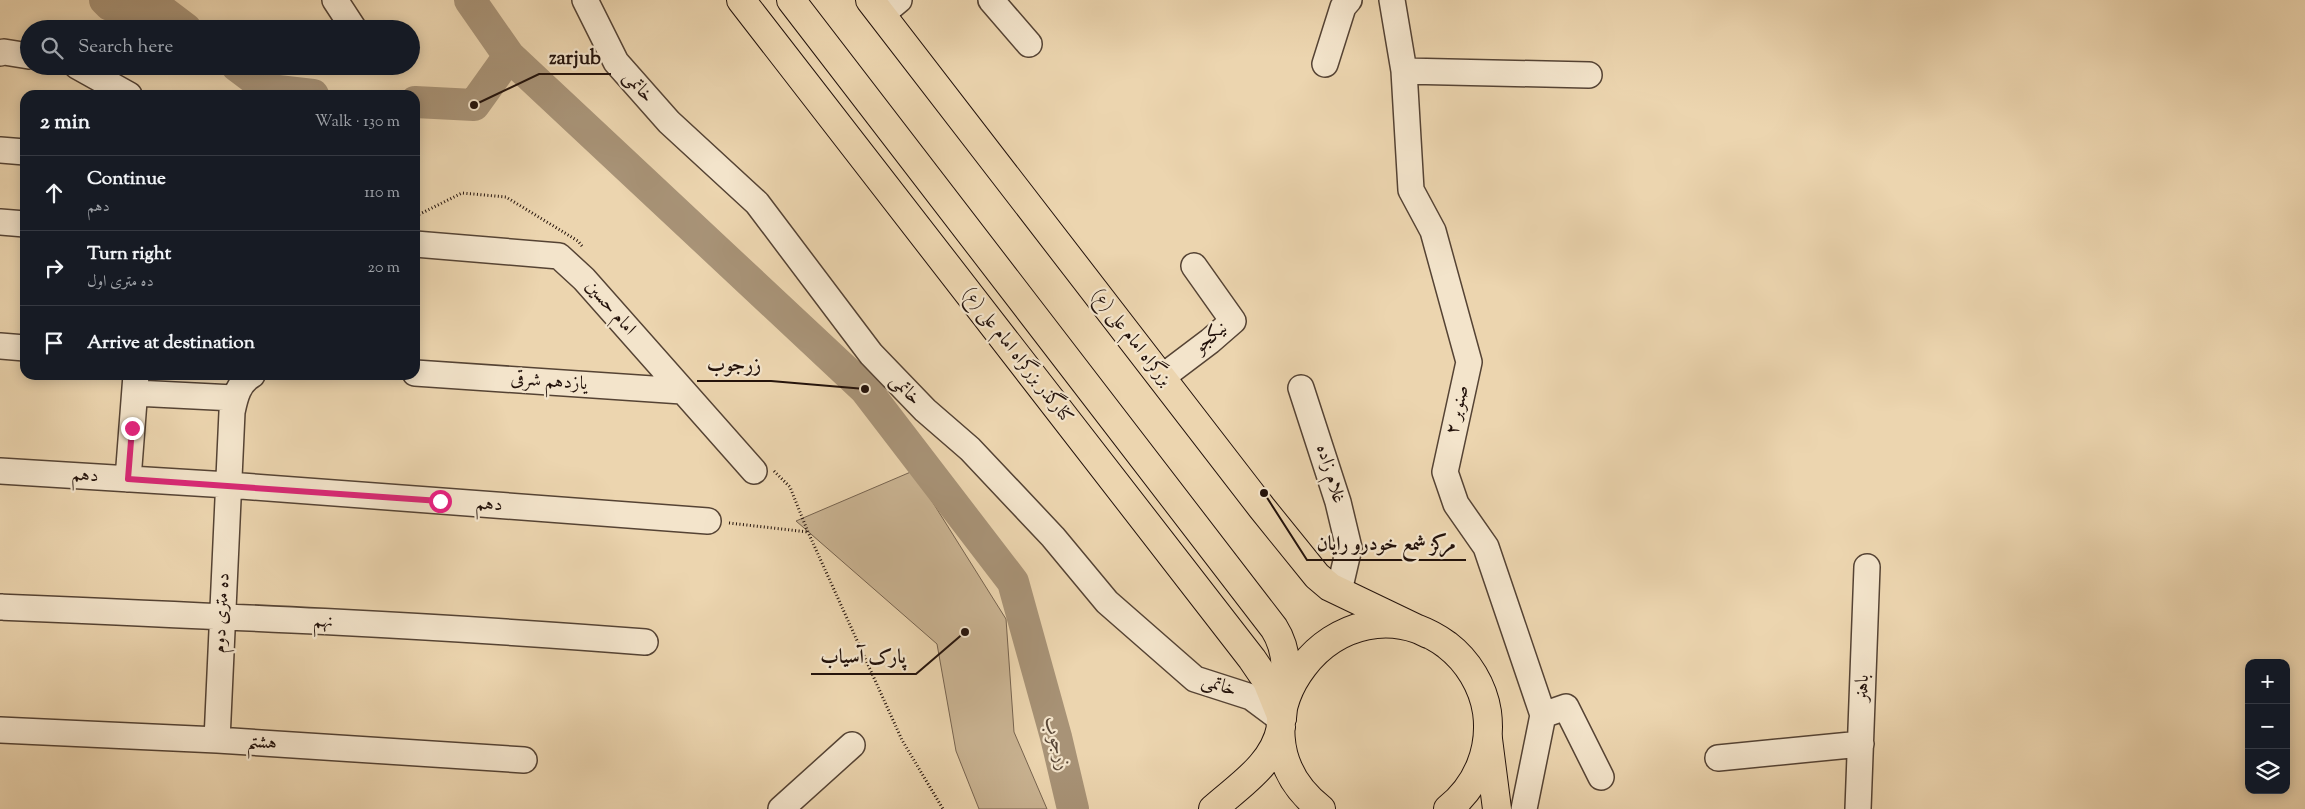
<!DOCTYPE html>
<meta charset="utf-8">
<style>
:root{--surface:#171b24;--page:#242831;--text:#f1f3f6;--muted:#9ea1a6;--line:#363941}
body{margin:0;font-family:"Sorts Mill Goudy",Amiri,serif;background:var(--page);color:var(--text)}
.controls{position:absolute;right:15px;bottom:15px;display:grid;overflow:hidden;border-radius:10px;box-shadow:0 2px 12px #0003}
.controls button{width:45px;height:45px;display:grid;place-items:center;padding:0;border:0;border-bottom:1px solid var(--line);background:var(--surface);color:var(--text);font:25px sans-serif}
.stop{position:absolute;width:15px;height:15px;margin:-11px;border:4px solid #db2777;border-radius:50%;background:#fff}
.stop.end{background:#db2777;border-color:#fff;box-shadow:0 1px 5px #0008}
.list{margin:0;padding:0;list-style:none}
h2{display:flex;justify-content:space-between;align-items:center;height:65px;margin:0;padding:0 20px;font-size:21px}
h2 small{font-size:16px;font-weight:400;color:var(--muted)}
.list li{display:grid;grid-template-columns:32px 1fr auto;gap:15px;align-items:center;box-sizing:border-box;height:75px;padding:0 20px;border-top:1px solid var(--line)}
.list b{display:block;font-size:19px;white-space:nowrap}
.list p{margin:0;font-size:16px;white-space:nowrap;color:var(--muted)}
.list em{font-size:16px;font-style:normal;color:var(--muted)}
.icon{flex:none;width:28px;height:28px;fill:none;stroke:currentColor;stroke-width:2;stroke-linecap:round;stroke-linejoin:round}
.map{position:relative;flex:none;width:2305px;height:809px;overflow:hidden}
.search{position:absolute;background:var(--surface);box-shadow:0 2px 12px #0003;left:20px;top:20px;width:400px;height:55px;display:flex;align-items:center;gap:12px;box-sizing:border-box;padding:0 18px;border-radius:28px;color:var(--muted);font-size:19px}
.panel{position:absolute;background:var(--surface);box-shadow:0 2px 12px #0003;left:20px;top:90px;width:400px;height:290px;border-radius:15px}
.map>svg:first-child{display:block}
.green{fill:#cab493;stroke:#76634f}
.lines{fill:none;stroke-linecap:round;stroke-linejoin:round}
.river{stroke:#a89377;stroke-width:32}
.minor-casing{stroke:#554334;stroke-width:28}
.major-casing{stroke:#23120b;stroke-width:30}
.highway-casing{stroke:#23120b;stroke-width:30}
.path{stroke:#23120b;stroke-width:3;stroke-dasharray:1 2.5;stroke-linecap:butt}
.minor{stroke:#f3e4cb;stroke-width:25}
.major{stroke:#ecd5af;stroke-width:28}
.highway{stroke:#ecd5af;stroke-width:28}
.route{stroke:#db2777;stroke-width:6}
.labels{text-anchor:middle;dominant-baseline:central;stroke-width:4.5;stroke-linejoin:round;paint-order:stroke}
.street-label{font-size:19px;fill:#23120b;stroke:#f3e4cb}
.water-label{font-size:20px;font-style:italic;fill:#584636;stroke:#f3e4cb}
.leader{fill:none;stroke:#23120b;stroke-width:2}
.callout-dot{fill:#23120b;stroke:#f3e4cb;stroke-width:2}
.callout-label{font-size:20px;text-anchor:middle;font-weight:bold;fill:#23120b;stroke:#f3e4cb;stroke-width:4.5;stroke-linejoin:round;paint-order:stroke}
</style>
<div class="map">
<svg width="2305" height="809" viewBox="0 0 2305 809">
<rect width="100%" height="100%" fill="#ecd5af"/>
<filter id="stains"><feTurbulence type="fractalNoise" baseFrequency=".004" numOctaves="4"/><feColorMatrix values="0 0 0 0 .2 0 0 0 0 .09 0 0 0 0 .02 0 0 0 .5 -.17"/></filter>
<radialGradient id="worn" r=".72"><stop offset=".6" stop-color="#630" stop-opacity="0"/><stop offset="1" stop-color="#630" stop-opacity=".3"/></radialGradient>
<path class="green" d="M913,471l93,148 8,113 33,77h-68l-23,-58 -19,-107 -141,-123z"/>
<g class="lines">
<path class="river" d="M105,0l5,5 47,2 29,22
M470,0l39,56 356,333 148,193 43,155 17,72
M237,66l32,24 44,5
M415,102l59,3 35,-49"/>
<g class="minor-casing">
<path id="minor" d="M335,0l19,29
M585,0l31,62 53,60 88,81 114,151 54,56 45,39 83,88 54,65 88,77 56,18 31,23
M991,0l38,44
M1392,0l12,71 7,119 22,41 36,131 -24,110 11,32 30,43 57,168 -19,94
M881,15l18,-15
M0,53l4,-1 25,4
M1325,64l18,-57 6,-7
M77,66l52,29
M1404,71l185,4
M0,150l25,2
M0,222l25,2
M415,244l144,12 25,23 170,192
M0,346l25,2
M415,373l267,18
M1161,378l49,-37 23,-20 -39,-55
M1301,388l37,114 11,46 -10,43
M135,393l99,5
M0,471l228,14 480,36
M128,479l8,-104
M0,607c215,9 431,18 645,35
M1543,715l23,-8 35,70
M0,730l217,10 307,20
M217,740l15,-328c3,-14 6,-29 20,-37
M1718,758l143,-14
M781,809l71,-64
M1858,809l9,-242"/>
</g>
<g class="major-casing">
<path id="major" d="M741,0l511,659 15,22 15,37
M1488,739l9,70"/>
</g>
<g class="highway-casing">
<path id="highway" d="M791,0l483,628c18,28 11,59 8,90
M870,0l392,508 55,68 13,11 98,47
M1213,809c27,-24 61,-45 68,-82
M1321,809c-106,-83 17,-243 126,-164 21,16 36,41 40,67 5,37 -9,73 -39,97"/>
</g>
<path class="path" d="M415,220l3,-5 44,-22 44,4 72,44 4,5
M774,471l16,16 18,45 94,208 41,69
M729,523l79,9"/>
<use href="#minor" class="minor"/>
<use href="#major" class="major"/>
<use href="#highway" class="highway"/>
</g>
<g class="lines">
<path class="route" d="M132,428l-4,51 312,22"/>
</g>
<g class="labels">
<g class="street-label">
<text transform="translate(638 87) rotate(49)">خاتمی</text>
<text transform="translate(610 308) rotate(49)">امام حسین</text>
<text transform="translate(1131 338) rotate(52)">بزرگراه امام علی (ع)</text>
<text transform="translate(1211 338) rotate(-41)">نیکجو</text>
<text transform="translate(1017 356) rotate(52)">کنارگذر بزرگراه امام علی (ع)</text>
<text transform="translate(549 382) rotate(4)">یازدهم شرقی</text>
<text transform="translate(905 390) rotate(46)">خاتمی</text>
<text transform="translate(1458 410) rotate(-77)">صنوبر ۲</text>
<text transform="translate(1330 474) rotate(73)">غلام زاده</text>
<text transform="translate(85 476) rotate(4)">دهم</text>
<text transform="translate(489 505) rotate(4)">دهم</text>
<text transform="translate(222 613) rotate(-87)">ده متری دوم</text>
<text transform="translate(323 622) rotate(3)">نهم</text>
<text transform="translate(1219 686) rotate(19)">خاتمی</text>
<text transform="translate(1863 688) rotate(-88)">باهنر</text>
<text transform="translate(262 743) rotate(4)">هشتم</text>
</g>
<g class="water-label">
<text transform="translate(1056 744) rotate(75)">زرجوب</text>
</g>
</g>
<path class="leader" d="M474 105L539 74H611M865 389L771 381H697M1264 493L1307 560H1466M965 632L916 674H811"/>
<g class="callout-dot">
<circle cx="474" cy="105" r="5"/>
<circle cx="865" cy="389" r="5"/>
<circle cx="1264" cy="493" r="5"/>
<circle cx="965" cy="632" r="5"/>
</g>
<g class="callout-label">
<text x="575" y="64">zarjub</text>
<text x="734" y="371">زرجوب</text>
<text x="1386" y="550">مرکز شمع خودرو رایان</text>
<text x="863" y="663">پارک آسیاب</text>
</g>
<rect width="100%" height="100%" filter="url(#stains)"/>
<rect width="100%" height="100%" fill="url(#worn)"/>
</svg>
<div class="controls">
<button>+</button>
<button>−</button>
<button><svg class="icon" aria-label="layers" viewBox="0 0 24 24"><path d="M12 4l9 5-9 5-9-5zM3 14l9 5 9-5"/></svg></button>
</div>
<div class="stop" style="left:440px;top:501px"></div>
<div class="stop end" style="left:132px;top:428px"></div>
<div class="search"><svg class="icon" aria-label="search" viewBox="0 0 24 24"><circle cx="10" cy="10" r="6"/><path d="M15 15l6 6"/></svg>Search here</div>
<section class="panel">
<h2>2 min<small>Walk · 130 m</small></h2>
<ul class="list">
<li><svg class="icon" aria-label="ahead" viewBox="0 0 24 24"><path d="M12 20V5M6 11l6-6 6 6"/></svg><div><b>Continue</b><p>دهم</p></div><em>110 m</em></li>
<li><svg class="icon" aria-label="right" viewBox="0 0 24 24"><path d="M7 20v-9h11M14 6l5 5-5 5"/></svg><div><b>Turn right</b><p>ده متری اول</p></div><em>20 m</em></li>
<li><svg class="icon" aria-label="arrive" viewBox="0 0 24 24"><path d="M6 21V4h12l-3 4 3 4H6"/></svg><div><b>Arrive at destination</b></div></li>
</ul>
</section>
</div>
